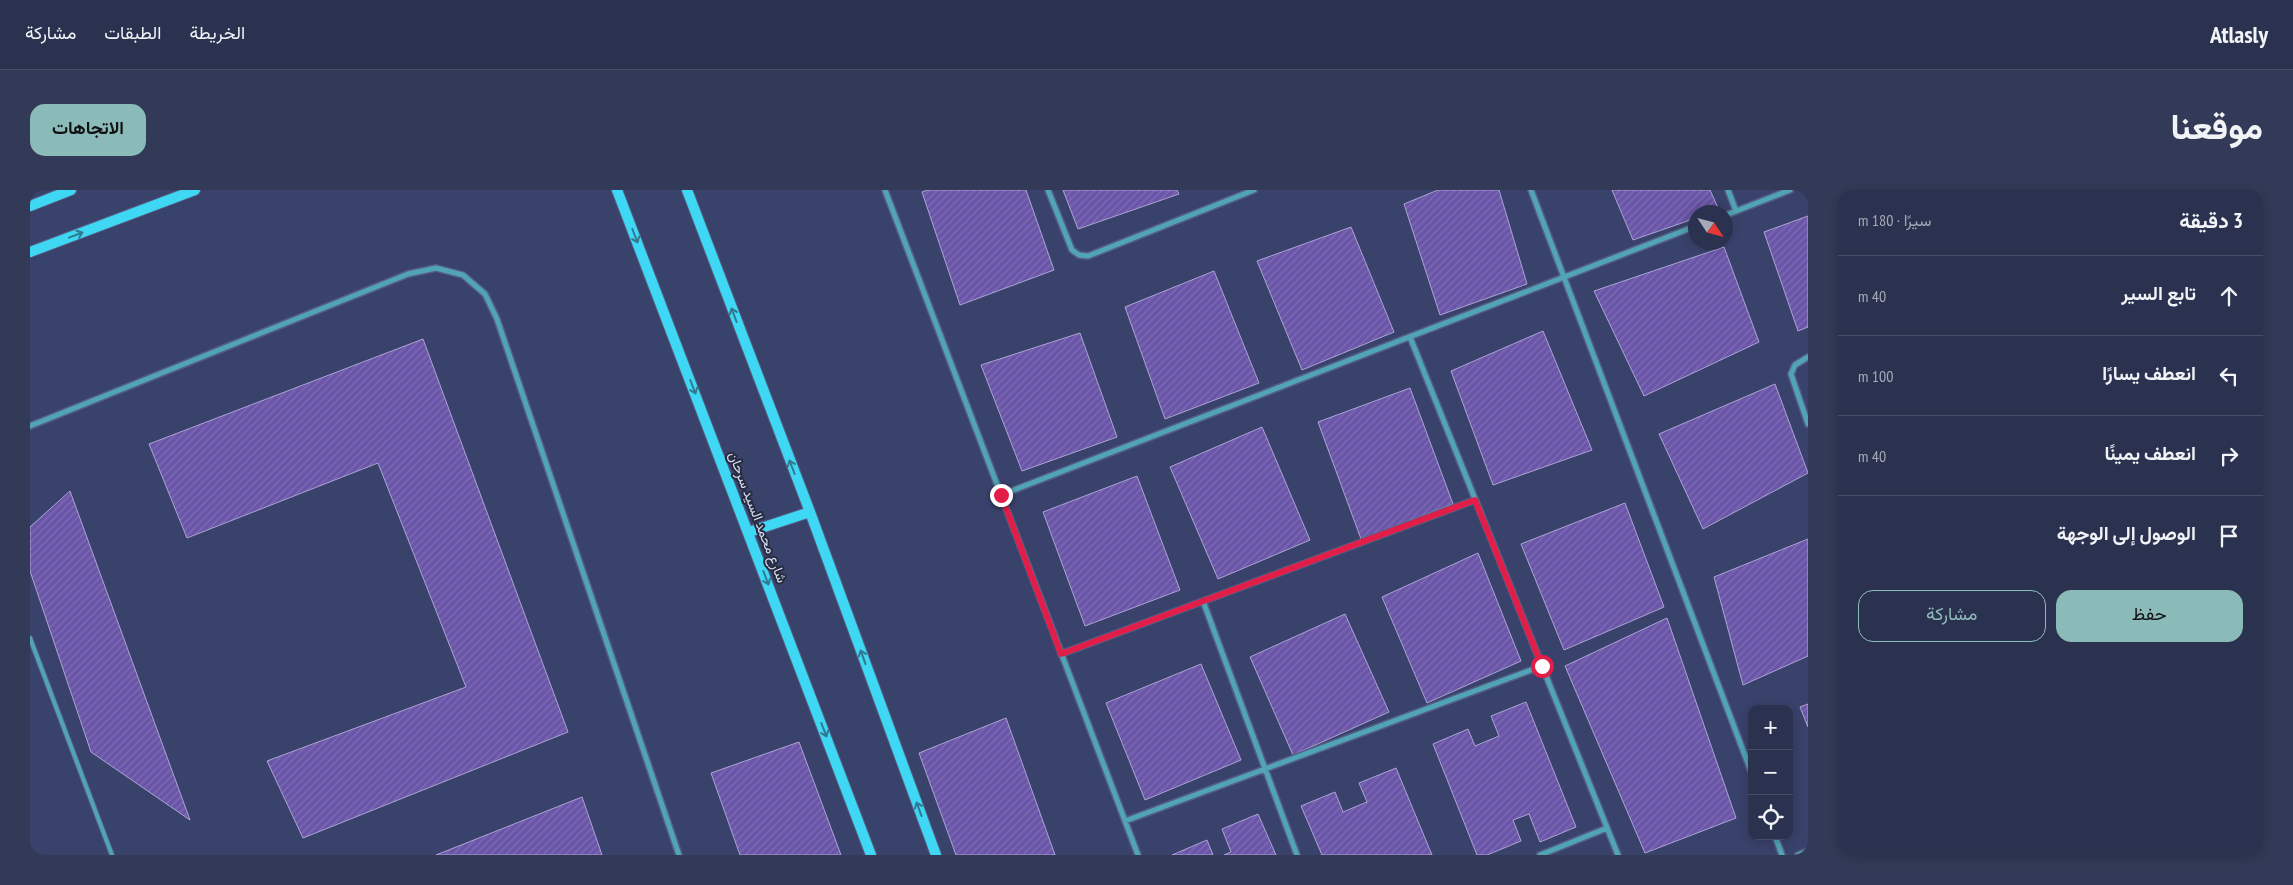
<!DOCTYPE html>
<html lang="ar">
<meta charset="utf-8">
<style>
:root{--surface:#2b3250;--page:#333a57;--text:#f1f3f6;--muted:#a6aab7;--line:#474d67;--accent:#8bbbb9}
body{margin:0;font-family:"PT Sans Narrow",Vazirmatn,sans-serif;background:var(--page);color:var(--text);direction:rtl}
.controls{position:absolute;right:15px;bottom:15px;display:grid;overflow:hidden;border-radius:10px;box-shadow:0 2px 12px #0003}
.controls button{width:45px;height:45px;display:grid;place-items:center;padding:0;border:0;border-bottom:1px solid var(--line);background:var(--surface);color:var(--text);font:25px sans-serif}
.compass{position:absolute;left:1658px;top:15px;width:45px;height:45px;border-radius:50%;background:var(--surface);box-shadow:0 2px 12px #0003;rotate:126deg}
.stop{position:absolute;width:15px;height:15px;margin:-11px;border:4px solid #e11d48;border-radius:50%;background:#fff}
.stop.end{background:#e11d48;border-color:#fff;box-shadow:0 1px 5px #0008}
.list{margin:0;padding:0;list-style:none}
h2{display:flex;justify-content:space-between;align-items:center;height:65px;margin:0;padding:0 20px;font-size:21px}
h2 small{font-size:16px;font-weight:400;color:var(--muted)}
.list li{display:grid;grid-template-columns:32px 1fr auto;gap:15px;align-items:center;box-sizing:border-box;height:80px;padding:0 20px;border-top:1px solid var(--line)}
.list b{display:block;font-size:19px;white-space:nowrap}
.list em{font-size:16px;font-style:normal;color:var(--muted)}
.actions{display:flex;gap:10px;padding:15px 20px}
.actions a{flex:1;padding:11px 0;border:1px solid var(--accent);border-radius:15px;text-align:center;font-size:18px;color:var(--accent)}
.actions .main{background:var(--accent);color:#111}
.icon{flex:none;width:28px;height:28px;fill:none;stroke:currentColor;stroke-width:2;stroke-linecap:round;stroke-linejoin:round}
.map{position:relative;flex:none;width:1778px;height:665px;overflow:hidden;direction:ltr;border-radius:15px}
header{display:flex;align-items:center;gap:30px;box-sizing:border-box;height:70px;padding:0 25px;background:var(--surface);border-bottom:1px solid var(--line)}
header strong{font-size:24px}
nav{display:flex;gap:28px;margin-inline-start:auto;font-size:18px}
.intro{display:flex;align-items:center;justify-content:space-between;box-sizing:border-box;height:120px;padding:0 30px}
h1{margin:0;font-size:35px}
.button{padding:12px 22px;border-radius:15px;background:var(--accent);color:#111;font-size:18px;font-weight:700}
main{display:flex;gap:30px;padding:0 30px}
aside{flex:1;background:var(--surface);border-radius:15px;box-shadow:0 2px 12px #0003}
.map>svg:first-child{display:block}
.building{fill:url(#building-hatch);stroke:#ada4d5}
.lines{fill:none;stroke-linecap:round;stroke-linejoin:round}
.lane-casing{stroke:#555e84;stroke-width:6}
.street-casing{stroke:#555e84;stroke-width:8}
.secondary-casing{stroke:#555e84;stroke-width:12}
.lane{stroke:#50a4b5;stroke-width:4}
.street{stroke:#50a4b5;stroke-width:5}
.secondary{stroke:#3fd8f4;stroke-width:10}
.oneway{stroke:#317990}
.route{stroke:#e11d48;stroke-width:6}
.labels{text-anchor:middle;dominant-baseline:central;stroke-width:4;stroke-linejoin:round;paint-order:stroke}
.street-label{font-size:14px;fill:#d6ddf6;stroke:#262b3e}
</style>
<header>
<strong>Atlasly</strong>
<nav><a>الخريطة</a><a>الطبقات</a><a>مشاركة</a></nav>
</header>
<div class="intro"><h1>موقعنا</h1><a class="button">الاتجاهات</a></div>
<main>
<aside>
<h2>3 دقيقة<small>سيرًا · 180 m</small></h2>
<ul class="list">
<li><svg class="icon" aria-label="ahead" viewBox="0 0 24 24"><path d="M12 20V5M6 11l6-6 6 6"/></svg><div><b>تابع السير</b></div><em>40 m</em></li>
<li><svg class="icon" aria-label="left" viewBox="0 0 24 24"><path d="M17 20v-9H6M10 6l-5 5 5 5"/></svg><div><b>انعطف يسارًا</b></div><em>100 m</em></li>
<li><svg class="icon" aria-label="right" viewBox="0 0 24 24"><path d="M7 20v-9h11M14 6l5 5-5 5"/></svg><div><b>انعطف يمينًا</b></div><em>40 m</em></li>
<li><svg class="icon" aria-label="arrive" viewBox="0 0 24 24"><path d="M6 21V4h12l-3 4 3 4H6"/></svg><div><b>الوصول إلى الوجهة</b></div></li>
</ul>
<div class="actions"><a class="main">حفظ</a><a>مشاركة</a></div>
</aside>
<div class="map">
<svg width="1778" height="665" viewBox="0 0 1778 665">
<defs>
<pattern id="building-hatch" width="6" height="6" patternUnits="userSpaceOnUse" patternTransform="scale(1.25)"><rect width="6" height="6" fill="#6a55a8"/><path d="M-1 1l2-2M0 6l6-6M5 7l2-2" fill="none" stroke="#7f6db5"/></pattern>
</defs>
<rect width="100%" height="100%" fill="#39426b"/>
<path class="building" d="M898,0h98l28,80 -94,35 -38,-113z
M1033,0h114l2,4 -101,35z
M1408,0h61l28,94 -87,31 -36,-111z
M1582,0h98l9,20 -8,2h-15v6l-63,22z
M1778,26v111l-10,4 -34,-99z
M1321,37l43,105 -92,38 -45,-109z
M1694,57l35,95 -115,54 -50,-105z
M1184,81l45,112 -94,36 -40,-112z
M1513,141l49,119 -99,35 -42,-114z
M1050,143l37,104 -95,34 -41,-106z
M393,149l145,393 -265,106 -36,-77 199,-74 -88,-224 -191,75 -38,-94z
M1745,194l33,89 -105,56 -44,-95z
M1380,198l43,116 -92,35 -43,-117z
M1232,237l48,113 -92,39 -48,-112z
M1107,286l43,114 -95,36 -42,-114z
M40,301l120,329 -99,-68 -61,-181v-44z
M1595,313l39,104 -100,43 -43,-106z
M1778,349v117l-65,29 -29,-108z
M1448,363l43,108 -94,42 -45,-106z
M1315,424l44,98 -96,43 -43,-98z
M1637,428l69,200 -91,35 -80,-187z
M1171,474l40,96 -96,40 -39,-97z
M1496,512l50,125 -36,15 -11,-28 -16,6 8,21 -34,14h-10l-44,-111 35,-15 7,17 24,-10 -8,-20z
M1778,514v23l-8,-20z
M976,528l49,137h-99l-37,-102z
M769,552l42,113h-101l-29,-82z
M1366,578l36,87h-110l-21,-49 34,-14 8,20 24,-10 -8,-19z
M552,607l20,58h-166z
M1228,624l18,41h-52l7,-3 -9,-23z
M1177,650l6,15h-41z"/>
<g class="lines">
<g class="lane-casing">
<path id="lane" d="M0,448l82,217"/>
</g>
<g class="street-casing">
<path id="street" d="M855,0l253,665
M1018,0l24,60 7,5 9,1 166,-66
M1501,0l221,584
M1698,0l8,21
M1696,25l64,-25
M1380,147l208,518
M1778,167l-13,8 -4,9 17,50
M0,236l378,-152 28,-6 27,7 22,19 12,25 182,536
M971,305l695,-269
M1173,411l94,254
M1031,464l414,-154
M1095,631l417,-155
M1745,646l7,19
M1510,665l67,-27
M1768,665l10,-4"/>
</g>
<g class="secondary-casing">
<path id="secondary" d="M587,0l254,665
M657,0l123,322 126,343
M0,16l41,-16
M0,62l165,-62
M719,342l61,-20"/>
</g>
<use href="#lane" class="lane"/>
<use href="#street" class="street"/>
<use href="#secondary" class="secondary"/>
</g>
<defs><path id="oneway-shaft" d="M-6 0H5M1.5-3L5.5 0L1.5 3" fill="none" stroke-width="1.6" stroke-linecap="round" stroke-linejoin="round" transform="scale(1.25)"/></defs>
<g class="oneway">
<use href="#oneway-shaft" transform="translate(46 45) rotate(-21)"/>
<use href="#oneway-shaft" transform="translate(605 46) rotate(69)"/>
<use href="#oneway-shaft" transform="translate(704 125) rotate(-111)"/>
<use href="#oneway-shaft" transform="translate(663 197) rotate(69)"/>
<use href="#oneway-shaft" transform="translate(762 277) rotate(-111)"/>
<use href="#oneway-shaft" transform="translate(736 388) rotate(69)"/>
<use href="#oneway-shaft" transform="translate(833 467) rotate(-110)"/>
<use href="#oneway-shaft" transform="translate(794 540) rotate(69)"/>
<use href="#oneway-shaft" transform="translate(889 619) rotate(-110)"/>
</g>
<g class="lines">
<path class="route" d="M971,305l60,159 414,-154 67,166"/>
</g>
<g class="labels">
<g class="street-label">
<text transform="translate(728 327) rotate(69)">شارع محمد السيد سرحان</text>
</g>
</g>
</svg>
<div class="controls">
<button>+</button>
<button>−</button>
<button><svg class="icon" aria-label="locate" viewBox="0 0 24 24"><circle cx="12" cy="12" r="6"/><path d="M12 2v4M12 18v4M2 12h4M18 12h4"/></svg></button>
</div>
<svg class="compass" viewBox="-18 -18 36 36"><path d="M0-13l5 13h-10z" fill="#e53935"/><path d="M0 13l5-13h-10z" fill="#a6aab7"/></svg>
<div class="stop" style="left:1512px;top:476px"></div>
<div class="stop end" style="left:971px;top:305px"></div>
</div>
</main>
